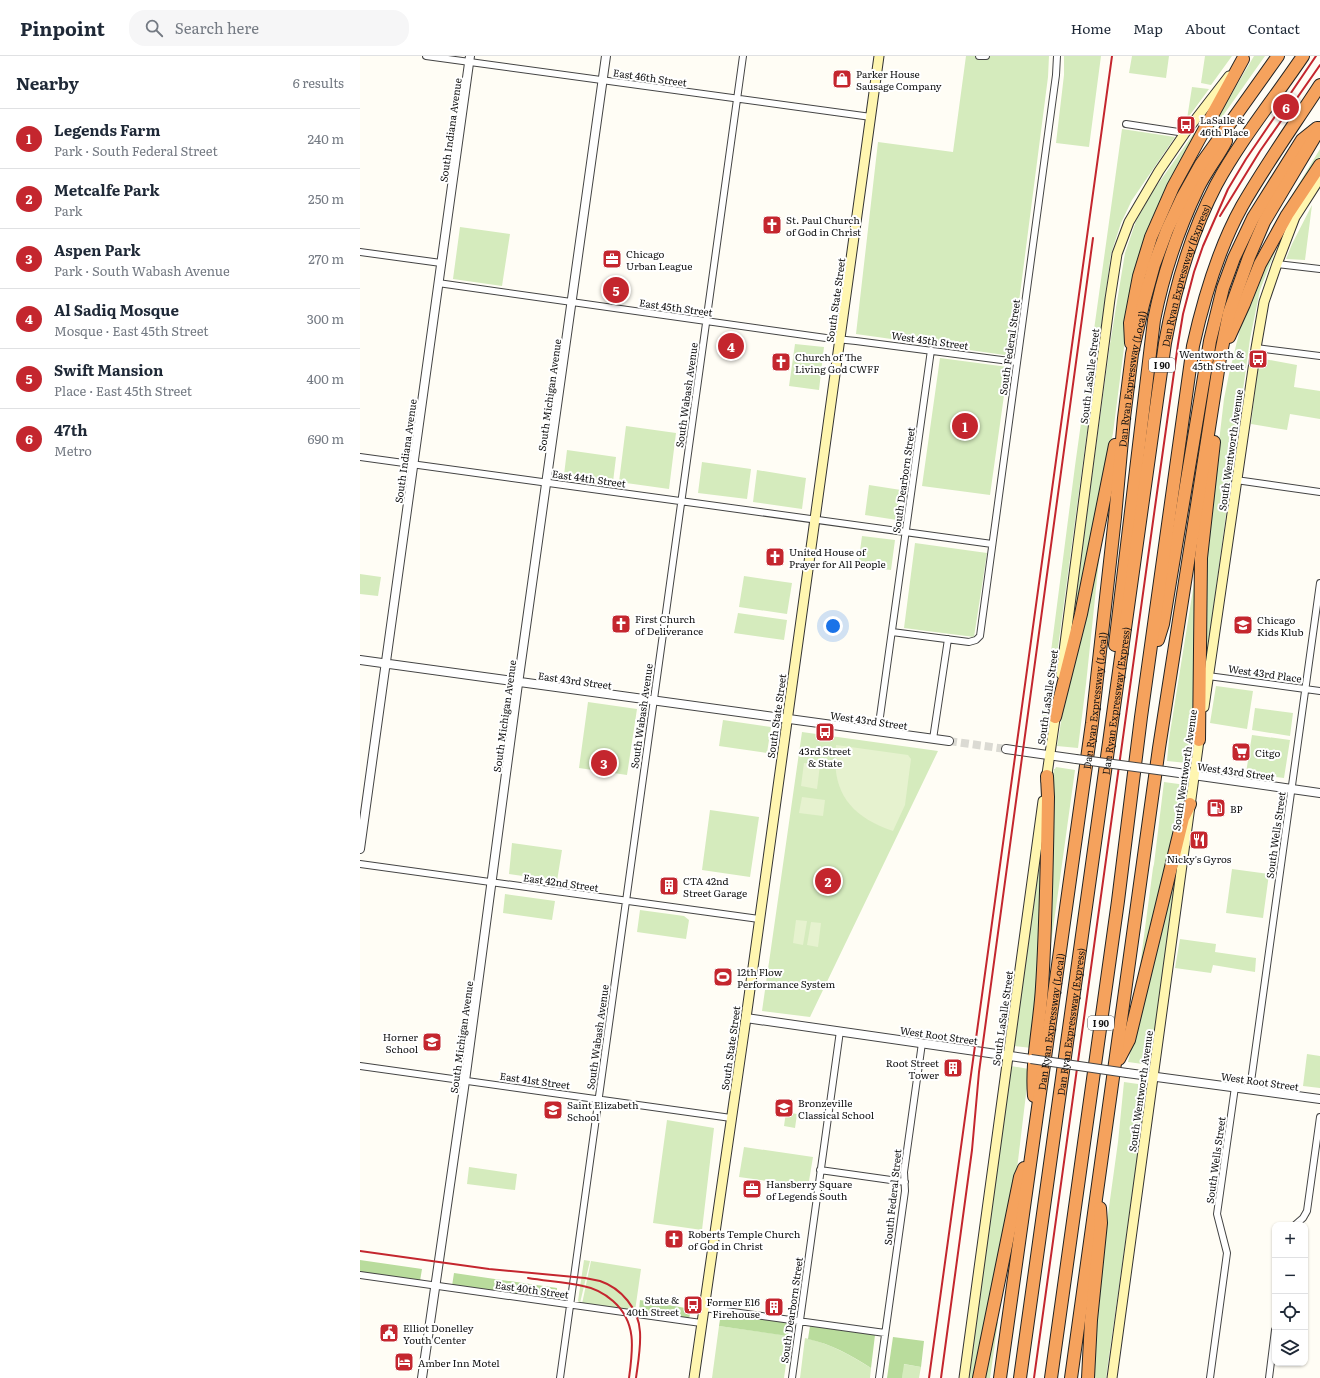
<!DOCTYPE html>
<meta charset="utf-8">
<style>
:root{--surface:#fff;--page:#f6f6f7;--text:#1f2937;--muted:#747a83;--line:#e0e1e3;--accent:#c4262e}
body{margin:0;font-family:Literata,serif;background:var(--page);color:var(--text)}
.controls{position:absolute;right:12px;bottom:12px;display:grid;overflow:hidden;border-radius:8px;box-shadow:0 1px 3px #0004}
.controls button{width:36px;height:36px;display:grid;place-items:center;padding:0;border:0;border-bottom:1px solid var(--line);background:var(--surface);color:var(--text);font:20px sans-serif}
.you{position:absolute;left:473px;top:570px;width:14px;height:14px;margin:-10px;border:3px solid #fff;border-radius:50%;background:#1a73e8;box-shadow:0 0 0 6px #1a73e833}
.badge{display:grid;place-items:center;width:26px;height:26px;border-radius:50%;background:var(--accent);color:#fff;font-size:13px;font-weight:700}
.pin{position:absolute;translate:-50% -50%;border:2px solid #fff;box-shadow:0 1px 4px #0006}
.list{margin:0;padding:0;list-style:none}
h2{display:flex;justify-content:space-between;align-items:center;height:52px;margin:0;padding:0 16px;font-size:17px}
h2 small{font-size:13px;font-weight:400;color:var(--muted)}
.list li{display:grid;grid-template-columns:26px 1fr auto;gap:12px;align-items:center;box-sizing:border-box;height:60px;padding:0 16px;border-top:1px solid var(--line)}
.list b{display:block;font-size:15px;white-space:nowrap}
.list p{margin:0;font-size:13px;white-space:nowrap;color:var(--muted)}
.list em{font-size:13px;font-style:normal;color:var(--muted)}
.icon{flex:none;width:22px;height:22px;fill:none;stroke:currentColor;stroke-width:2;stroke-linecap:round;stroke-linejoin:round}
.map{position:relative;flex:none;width:960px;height:1322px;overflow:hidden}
header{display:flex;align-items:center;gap:24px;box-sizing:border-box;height:56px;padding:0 20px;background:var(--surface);border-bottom:1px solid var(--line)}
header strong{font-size:19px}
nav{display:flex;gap:22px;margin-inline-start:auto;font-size:14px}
.search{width:280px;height:36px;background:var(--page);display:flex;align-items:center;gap:10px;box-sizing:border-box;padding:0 14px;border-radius:16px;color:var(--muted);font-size:15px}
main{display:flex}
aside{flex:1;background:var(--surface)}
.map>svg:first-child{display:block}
.green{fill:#d5ebbd}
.forest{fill:#b9dc9c}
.pitch{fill:#e6f2cf}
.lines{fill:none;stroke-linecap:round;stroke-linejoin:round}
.tertiary-tunnel{stroke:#dbdad3;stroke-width:8;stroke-dasharray:8 4;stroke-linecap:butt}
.minor-casing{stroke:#444;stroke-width:8}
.tertiary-casing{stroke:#444;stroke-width:10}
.secondary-casing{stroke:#333;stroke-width:11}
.motorway-casing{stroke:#222;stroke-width:14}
.minor{stroke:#fff;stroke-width:6}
.tertiary{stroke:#fff;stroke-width:8}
.secondary{stroke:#fff6b0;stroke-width:9}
.motorway{stroke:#f5a25d;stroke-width:12}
.rail{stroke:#c4262e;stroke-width:2}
.tertiary-bridge-casing{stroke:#444;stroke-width:10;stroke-linecap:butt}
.tertiary-bridge{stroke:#fff;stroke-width:8}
.labels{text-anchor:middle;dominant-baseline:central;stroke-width:4;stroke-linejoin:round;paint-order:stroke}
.shield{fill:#fff;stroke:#585858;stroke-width:1}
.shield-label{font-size:9px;font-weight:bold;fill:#111}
.poi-label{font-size:10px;fill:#111;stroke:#fff;text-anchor:start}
.street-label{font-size:10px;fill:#111;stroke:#fff}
</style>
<header>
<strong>Pinpoint</strong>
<div class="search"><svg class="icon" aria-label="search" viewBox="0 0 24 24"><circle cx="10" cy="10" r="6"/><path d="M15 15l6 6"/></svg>Search here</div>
<nav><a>Home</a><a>Map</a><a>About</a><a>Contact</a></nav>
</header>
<main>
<aside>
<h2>Nearby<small>6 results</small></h2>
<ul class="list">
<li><span class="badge">1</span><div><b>Legends Farm</b><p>Park · South Federal Street</p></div><em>240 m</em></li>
<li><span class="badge">2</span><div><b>Metcalfe Park</b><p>Park</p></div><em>250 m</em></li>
<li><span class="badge">3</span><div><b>Aspen Park</b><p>Park · South Wabash Avenue</p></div><em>270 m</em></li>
<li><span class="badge">4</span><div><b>Al Sadiq Mosque</b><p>Mosque · East 45th Street</p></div><em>300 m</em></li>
<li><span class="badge">5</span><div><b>Swift Mansion</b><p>Place · East 45th Street</p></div><em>400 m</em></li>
<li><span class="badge">6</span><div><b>47th</b><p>Metro</p></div><em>690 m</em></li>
</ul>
</aside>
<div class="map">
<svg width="960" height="1322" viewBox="0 0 960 1322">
<rect width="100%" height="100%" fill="#fffdf5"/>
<path class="green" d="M606,0h83l-1,21 -36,279 -156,-22 22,-192 75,10z
M704,0h37l-12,91 -33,-4 8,-68z
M772,0h37l-3,22 -37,-5z
M845,0h27l-21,29 -10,-2z
M894,0h11l-69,98z
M832,31l17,2 -22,30z
M856,46l-84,184 -19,147 -36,179 -7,27 40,-295 15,-91 11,-32 17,-30z
M762,73l53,8 -43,63 -11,23 -10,31 -66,490h-6l36,-278z
M960,93v8l-27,38h-1z
M952,149l-7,55 -19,-1 6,-15z
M100,171l50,7 -8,52 -49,-7z
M913,191l3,2 -16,41 -10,49 -44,322 -3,-1 1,-91 20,-170 5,-25 12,-49z
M435,288l29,3 -5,43 -30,-4z
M580,302l68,9 -18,128 -68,-9z
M899,302l38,7 -3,22 26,4v28l-30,-5 -3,16 -36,-6z
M266,370l50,7 -7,56 -50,-7z
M207,394l49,7 -3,25 -49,-7z
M342,406l49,7 -4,30 -49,-6z
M397,414l49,8 -4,31 -49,-7z
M509,429l32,5 -4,30 -32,-5z
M502,480l33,4 -4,30 -33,-4z
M741,485l-15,143 -8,64 -21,-2 5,-30z
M555,487l72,10 -13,84 -70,-9z
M0,518l21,3 -3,19 -18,-2z
M384,520l48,7 -5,31 -48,-7z
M835,521l1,1 -2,149 -4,34 -3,2 -20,-2 2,-22z
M378,557l49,7 -3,20 -50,-7z
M856,630l37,5 -6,38 -37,-6z
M228,646l49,7 -10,66 -48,-7z
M895,652l38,5 -3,23 -38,-6z
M363,664l48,7 -4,26 -48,-7z
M442,676l136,19 -128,266 -48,-6z
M892,679l38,5 -6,38 -38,-5z
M696,711l19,3 -26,188 4,-183 1,-6h1z
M804,726l22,3 1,2 -49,194 15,-113 1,-4z
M350,754l49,7 -9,60 -48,-7z
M683,783l-5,146 -6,63 -18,-2z
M152,787l50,7 -5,31 -48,-7z
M815,813l2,1 -27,195 -22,-3z
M872,813l37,5 -6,44 -37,-5z
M145,838l50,7 -3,19 -49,-7z
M280,854l44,6 5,4 -3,19 -49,-7z
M820,883l36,5 -1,8 41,6 -1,14 -42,-7 -2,8 -36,-5z
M947,998l13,2v32l-17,-2z
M651,1010l18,3 -12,100 -6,35 -18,75 -4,32 -14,67h-6z
M764,1026l21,3 2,3 -41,290h-14l8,-106 18,-130z
M426,1056l11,2 -2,14 -11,-2z
M307,1064l47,8 -12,102 -49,-7z
M384,1091l69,10 -5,30 -69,-10z
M109,1111l48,7 -2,16 -48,-6z
M224,1204l6,1 -10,42 -2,-2z
M231,1205l50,8 -6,42 -53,-7z
M635,1266h3l-8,56h-7z
M359,1270l71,10 -6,42h-72z
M445,1282c24,5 45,17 66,30l-1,10h-70z
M543,1308l18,3 -2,11h-17z"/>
<path class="forest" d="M0,1204l62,9 -2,12 -60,-9z
M94,1217l103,15 -1,12 -104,-14z
M280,1244l51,9 -2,10 -50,-8z
M361,1257l69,10 -2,13 -69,-10z
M450,1270l65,9 -4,33c-20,-13 -40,-24 -63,-29z
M533,1281l31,4 -3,26 -17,-3 -2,14h-15z"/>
<path class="pitch" d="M476,689l72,10 3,4 -6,46 -12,26c-44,-15 -62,-40 -57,-86z
M444,707l16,2 -3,24 -16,-3z
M442,741l23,3 -2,16 -24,-3z
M436,864l11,1 -4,24 -10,-2z
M451,866l10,1 -3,24 -11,-2z"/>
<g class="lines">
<path class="tertiary-tunnel" d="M589,685l57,8"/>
<g class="minor-casing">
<path id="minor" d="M66,0l445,61
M619,0h7
M766,68l59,9
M0,196l81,11
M917,208l43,5
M78,227l388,55 30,3 161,21
M896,292l64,8
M0,401l632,87
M876,424l84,12
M532,576l77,10 7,-2 4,-4 76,-561 1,-19
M848,620l112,15
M518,675l53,-381
M573,683l15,-100
M0,808l399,55
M0,1010l371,52
M890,1033l70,-506
M460,1114l85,12
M935,1169l8,-7 4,-7 13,-94
M0,1219l341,48
M344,1252l181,25
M200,1322l183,-1322
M432,1322l48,-347
M519,1322l26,-187 -1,-19 18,-129
M850,1322l17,-125 -10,-39 18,-127
M909,1322l6,-48"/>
</g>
<g class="tertiary-casing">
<path id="tertiary" d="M0,604l589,81
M646,693l70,10
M805,715l155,22
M0,793l110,-793
M386,962l285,41
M767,1017l193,26
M62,1322l43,-297 52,-390 89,-635"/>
</g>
<g class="secondary-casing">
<path id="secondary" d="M701,618l49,-375 7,-45 12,-32 30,-51 26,-38 44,-57
M844,651l52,-359 8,-46 13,-38 18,-47 25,-39
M686,725l10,-69
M334,1322l52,-360 133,-962
M604,1322l79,-577
M752,1322l88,-645"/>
</g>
<g class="motorway-casing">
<g id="motorway">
<path d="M869,281l15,-33 16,-40 27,-49 33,-50"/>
<path d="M771,287l-1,-20 9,-47 12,-39 22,-50 70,-128"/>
<path d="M798,584l5,-16 47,-283 13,-53 11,-30 19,-40 49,-78 15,-12"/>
<path d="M755,589l39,-325c9,-45 24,-90 44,-132 8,-17 20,-31 28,-47"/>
<path d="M695,661l26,-103 34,-169"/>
<path d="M839,684l2,-182 13,-116"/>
<path d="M759,1003l10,-19 54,-222 7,-14"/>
<path d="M674,1040c-3,-35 6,-73 8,-109 4,-63 5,-127 6,-190l-1,-21"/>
<path d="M619,1322l41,-201 4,-9"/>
<path id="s1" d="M640,1322l92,-655 23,-206 9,-99 8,-64 11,-49 11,-40 13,-35 15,-32 19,-34 77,-108"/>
<path id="s2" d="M660,1322l145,-1035c10,-55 25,-108 51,-158 25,-46 58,-86 87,-129"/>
<path d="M691,1322l67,-477 23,-184 52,-371c11,-49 25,-97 49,-140 24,-42 52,-81 78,-121"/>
<path d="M711,1322l88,-630 61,-390 9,-45 20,-56 15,-35 56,-94"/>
<path d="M728,1322l3,-58 10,-97 -1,-15"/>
</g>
</g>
<use href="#minor" class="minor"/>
<use href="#tertiary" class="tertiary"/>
<use href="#secondary" class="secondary"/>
<use href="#motorway" class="motorway"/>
<path class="rail" d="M860,160l40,-65 60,-86
M0,1195l129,18 96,9c5,1 10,2 15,3 21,7 39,28 40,51 1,15 -2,31 -4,46
M168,1222c18,3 37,4 55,8 11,2 22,8 30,15 24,21 20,48 16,77
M569,1322l183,-1322
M581,1322l31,-228 7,-78 114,-834
M674,1322l121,-871 23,-163 5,-30 11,-42 9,-26 25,-57 18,-30 70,-103"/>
<g class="tertiary-bridge-casing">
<path id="tertiary-bridge" d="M716,703l89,12
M671,1003l96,14"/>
</g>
<use href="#tertiary-bridge" class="tertiary-bridge"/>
</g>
<defs>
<g id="shop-square" transform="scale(1)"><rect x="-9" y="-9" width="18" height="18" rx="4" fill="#c4262e" stroke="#fff"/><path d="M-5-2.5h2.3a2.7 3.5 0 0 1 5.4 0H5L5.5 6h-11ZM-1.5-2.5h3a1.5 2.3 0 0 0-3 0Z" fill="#fff"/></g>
<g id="bus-square" transform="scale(1)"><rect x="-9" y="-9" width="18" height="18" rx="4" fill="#c4262e" stroke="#fff"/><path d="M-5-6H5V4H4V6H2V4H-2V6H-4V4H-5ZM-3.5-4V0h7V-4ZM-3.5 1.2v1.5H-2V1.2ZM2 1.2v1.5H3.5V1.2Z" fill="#fff"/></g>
<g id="church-square" transform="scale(1)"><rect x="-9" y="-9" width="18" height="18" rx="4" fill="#c4262e" stroke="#fff"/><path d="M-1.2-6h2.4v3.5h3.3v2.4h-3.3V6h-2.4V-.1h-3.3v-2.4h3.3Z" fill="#fff"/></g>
<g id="office-square" transform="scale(1)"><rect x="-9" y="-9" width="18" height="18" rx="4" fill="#c4262e" stroke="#fff"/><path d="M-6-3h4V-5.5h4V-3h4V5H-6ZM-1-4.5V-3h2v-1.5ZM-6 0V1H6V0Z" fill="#fff"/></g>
<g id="school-square" transform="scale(1)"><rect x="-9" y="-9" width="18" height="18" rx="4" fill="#c4262e" stroke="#fff"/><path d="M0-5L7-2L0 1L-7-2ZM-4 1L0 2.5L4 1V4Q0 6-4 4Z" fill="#fff"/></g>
<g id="supermarket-square" transform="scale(1)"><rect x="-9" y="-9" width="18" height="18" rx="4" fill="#c4262e" stroke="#fff"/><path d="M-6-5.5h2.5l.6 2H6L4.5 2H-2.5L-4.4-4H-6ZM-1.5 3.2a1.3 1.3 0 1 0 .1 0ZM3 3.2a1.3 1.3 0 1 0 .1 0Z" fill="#fff"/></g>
<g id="fuel-square" transform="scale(1)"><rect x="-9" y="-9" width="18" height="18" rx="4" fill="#c4262e" stroke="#fff"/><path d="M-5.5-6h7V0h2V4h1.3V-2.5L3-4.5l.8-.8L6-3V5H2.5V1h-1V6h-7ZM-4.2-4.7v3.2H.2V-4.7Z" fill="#fff"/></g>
<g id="restaurant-square" transform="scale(1)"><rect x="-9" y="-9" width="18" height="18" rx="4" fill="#c4262e" stroke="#fff"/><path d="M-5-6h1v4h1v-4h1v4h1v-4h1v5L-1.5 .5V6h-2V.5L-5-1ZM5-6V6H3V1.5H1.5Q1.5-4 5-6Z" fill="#fff"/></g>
<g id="building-square" transform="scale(1)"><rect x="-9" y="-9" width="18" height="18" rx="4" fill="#c4262e" stroke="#fff"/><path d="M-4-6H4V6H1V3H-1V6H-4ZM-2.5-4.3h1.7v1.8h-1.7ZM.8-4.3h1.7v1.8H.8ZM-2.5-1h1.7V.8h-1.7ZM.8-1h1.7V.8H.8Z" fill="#fff"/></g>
<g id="stadium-square" transform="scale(1)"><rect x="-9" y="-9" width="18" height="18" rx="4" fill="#c4262e" stroke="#fff"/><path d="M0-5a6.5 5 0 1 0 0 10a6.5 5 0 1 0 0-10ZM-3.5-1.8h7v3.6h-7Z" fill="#fff"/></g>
<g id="civic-square" transform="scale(1)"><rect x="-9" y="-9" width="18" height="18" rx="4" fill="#c4262e" stroke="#fff"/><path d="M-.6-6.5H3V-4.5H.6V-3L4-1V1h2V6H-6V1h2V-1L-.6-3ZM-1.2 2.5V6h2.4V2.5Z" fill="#fff"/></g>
<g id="hotel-square" transform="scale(1)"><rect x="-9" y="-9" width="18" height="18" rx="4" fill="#c4262e" stroke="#fff"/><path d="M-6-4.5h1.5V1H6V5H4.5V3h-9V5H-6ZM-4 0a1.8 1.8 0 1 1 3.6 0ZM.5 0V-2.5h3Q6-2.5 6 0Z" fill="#fff"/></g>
</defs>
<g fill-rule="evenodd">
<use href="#shop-square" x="482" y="23"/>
<use href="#bus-square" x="826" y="69"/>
<use href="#church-square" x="412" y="169"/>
<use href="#office-square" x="252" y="203"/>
<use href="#bus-square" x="898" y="303"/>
<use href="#church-square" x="421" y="306"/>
<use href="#church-square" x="415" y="501"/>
<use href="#church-square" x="261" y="568"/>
<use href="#school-square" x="883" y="569"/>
<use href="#bus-square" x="465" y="676"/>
<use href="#supermarket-square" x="881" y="696"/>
<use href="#fuel-square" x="856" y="752"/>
<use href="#restaurant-square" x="839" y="784"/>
<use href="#building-square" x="309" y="830"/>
<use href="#stadium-square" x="363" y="921"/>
<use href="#school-square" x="72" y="986"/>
<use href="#building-square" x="593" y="1012"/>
<use href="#school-square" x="424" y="1052"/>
<use href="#school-square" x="193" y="1054"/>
<use href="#office-square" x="392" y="1133"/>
<use href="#church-square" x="314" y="1183"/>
<use href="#bus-square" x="333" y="1249"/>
<use href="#building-square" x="414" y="1251"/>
<use href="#civic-square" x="29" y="1277"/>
<use href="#hotel-square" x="44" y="1306"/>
</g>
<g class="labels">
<g class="shield">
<rect x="789" y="302" width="26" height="14" rx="3"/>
<rect x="728" y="960" width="26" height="14" rx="3"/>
</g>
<g class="shield-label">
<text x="802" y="309">I 90</text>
<text x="741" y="967">I 90</text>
</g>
<g class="poi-label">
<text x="496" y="17">Parker House<tspan x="496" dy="12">Sausage Company</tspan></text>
<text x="840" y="63">LaSalle &amp;<tspan x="840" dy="12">46th Place</tspan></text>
<text x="426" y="163">St. Paul Church<tspan x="426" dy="12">of God in Christ</tspan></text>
<text x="266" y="197">Chicago<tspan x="266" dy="12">Urban League</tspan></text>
<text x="884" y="297" text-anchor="end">Wentworth &amp;<tspan x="884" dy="12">45th Street</tspan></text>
<text x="435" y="300">Church of The<tspan x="435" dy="12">Living God CWFF</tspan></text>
<text x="429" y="495">United House of<tspan x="429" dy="12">Prayer for All People</tspan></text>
<text x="275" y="562">First Church<tspan x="275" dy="12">of Deliverance</tspan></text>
<text x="897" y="563">Chicago<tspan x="897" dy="12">Kids Klub</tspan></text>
<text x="465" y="694" text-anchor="middle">43rd Street<tspan x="465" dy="12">&amp; State</tspan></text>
<text x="895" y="696">Citgo</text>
<text x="870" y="752">BP</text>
<text x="839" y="802" text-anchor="middle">Nicky's Gyros</text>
<text x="323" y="824">CTA 42nd<tspan x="323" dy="12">Street Garage</tspan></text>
<text x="377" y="915">12th Flow<tspan x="377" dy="12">Performance System</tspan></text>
<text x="58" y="980" text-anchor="end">Horner<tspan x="58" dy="12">School</tspan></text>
<text x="579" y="1006" text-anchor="end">Root Street<tspan x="579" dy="12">Tower</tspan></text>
<text x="438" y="1046">Bronzeville<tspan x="438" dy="12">Classical School</tspan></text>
<text x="207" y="1048">Saint Elizabeth<tspan x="207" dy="12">School</tspan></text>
<text x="406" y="1127">Hansberry Square<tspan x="406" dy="12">of Legends South</tspan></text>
<text x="328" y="1177">Roberts Temple Church<tspan x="328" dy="12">of God in Christ</tspan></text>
<text x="319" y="1243" text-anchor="end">State &amp;<tspan x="319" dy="12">40th Street</tspan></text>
<text x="400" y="1245" text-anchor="end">Former E16<tspan x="400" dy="12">Firehouse</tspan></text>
<text x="43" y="1271">Elliot Donelley<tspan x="43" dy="12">Youth Center</tspan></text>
<text x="58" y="1306">Amber Inn Motel</text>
</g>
<g class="street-label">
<text transform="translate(290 21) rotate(8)">East 46th Street</text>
<text transform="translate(90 74) rotate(-82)">South Indiana Avenue</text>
<text stroke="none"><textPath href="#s2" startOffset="1116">Dan Ryan Expressway (Express)</textPath></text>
<text transform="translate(475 244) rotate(-82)">South State Street</text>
<text transform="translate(316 251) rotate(8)">East 45th Street</text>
<text transform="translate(570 284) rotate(8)">West 45th Street</text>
<text transform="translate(649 291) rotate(-82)">South Federal Street</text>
<text transform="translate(729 320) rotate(-83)">South LaSalle Street</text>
<text stroke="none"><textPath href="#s1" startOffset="1008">Dan Ryan Expressway (Local)</textPath></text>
<text transform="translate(189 339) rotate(-82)">South Michigan Avenue</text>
<text transform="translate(326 339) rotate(-82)">South Wabash Avenue</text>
<text transform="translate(870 394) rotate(-82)">South Wentworth Avenue</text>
<text transform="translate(45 395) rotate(-82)">South Indiana Avenue</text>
<text transform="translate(229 422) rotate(8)">East 44th Street</text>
<text transform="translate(543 424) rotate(-82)">South Dearborn Street</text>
<text transform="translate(905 617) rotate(8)">West 43rd Place</text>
<text transform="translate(215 624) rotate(8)">East 43rd Street</text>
<text transform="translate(687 641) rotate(-82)">South LaSalle Street</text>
<text stroke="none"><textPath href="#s1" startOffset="684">Dan Ryan Expressway (Local)</textPath></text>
<text stroke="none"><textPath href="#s2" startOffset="684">Dan Ryan Expressway (Express)</textPath></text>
<text transform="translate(144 660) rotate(-82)">South Michigan Avenue</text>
<text transform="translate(281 660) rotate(-82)">South Wabash Avenue</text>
<text transform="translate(416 660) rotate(-82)">South State Street</text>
<text transform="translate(509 664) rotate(8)">West 43rd Street</text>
<text transform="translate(824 714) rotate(-82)">South Wentworth Avenue</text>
<text transform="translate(876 715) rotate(8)">West 43rd Street</text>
<text transform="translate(915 779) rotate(-82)">South Wells Street</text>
<text transform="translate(201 826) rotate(8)">East 42nd Street</text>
<text transform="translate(642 962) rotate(-82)">South LaSalle Street</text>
<text stroke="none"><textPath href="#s1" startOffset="360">Dan Ryan Expressway (Local)</textPath></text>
<text stroke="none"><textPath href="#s2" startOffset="360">Dan Ryan Expressway (Express)</textPath></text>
<text transform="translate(579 979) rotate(8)">West Root Street</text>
<text transform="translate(101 981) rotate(-82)">South Michigan Avenue</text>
<text transform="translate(237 981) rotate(-82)">South Wabash Avenue</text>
<text transform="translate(370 992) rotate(-82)">South State Street</text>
<text transform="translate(175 1024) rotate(8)">East 41st Street</text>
<text transform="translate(900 1025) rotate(8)">West Root Street</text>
<text transform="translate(780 1035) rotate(-82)">South Wentworth Avenue</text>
<text transform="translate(855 1104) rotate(-82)">South Wells Street</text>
<text transform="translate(532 1141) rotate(-84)">South Federal Street</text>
<text transform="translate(172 1233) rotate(8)">East 40th Street</text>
<text transform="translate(431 1254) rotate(-82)">South Dearborn Street</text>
</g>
</g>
</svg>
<div class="controls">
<button>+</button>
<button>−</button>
<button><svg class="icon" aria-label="locate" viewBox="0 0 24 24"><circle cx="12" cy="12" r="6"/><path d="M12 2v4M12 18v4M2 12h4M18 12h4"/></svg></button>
<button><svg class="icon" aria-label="layers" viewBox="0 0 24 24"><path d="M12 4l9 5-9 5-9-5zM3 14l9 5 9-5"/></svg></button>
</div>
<div class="you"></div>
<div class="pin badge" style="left:605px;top:370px">1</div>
<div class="pin badge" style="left:468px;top:825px">2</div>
<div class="pin badge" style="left:244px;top:707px">3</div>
<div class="pin badge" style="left:371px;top:290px">4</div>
<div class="pin badge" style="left:256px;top:234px">5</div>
<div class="pin badge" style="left:926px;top:51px">6</div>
</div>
</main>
